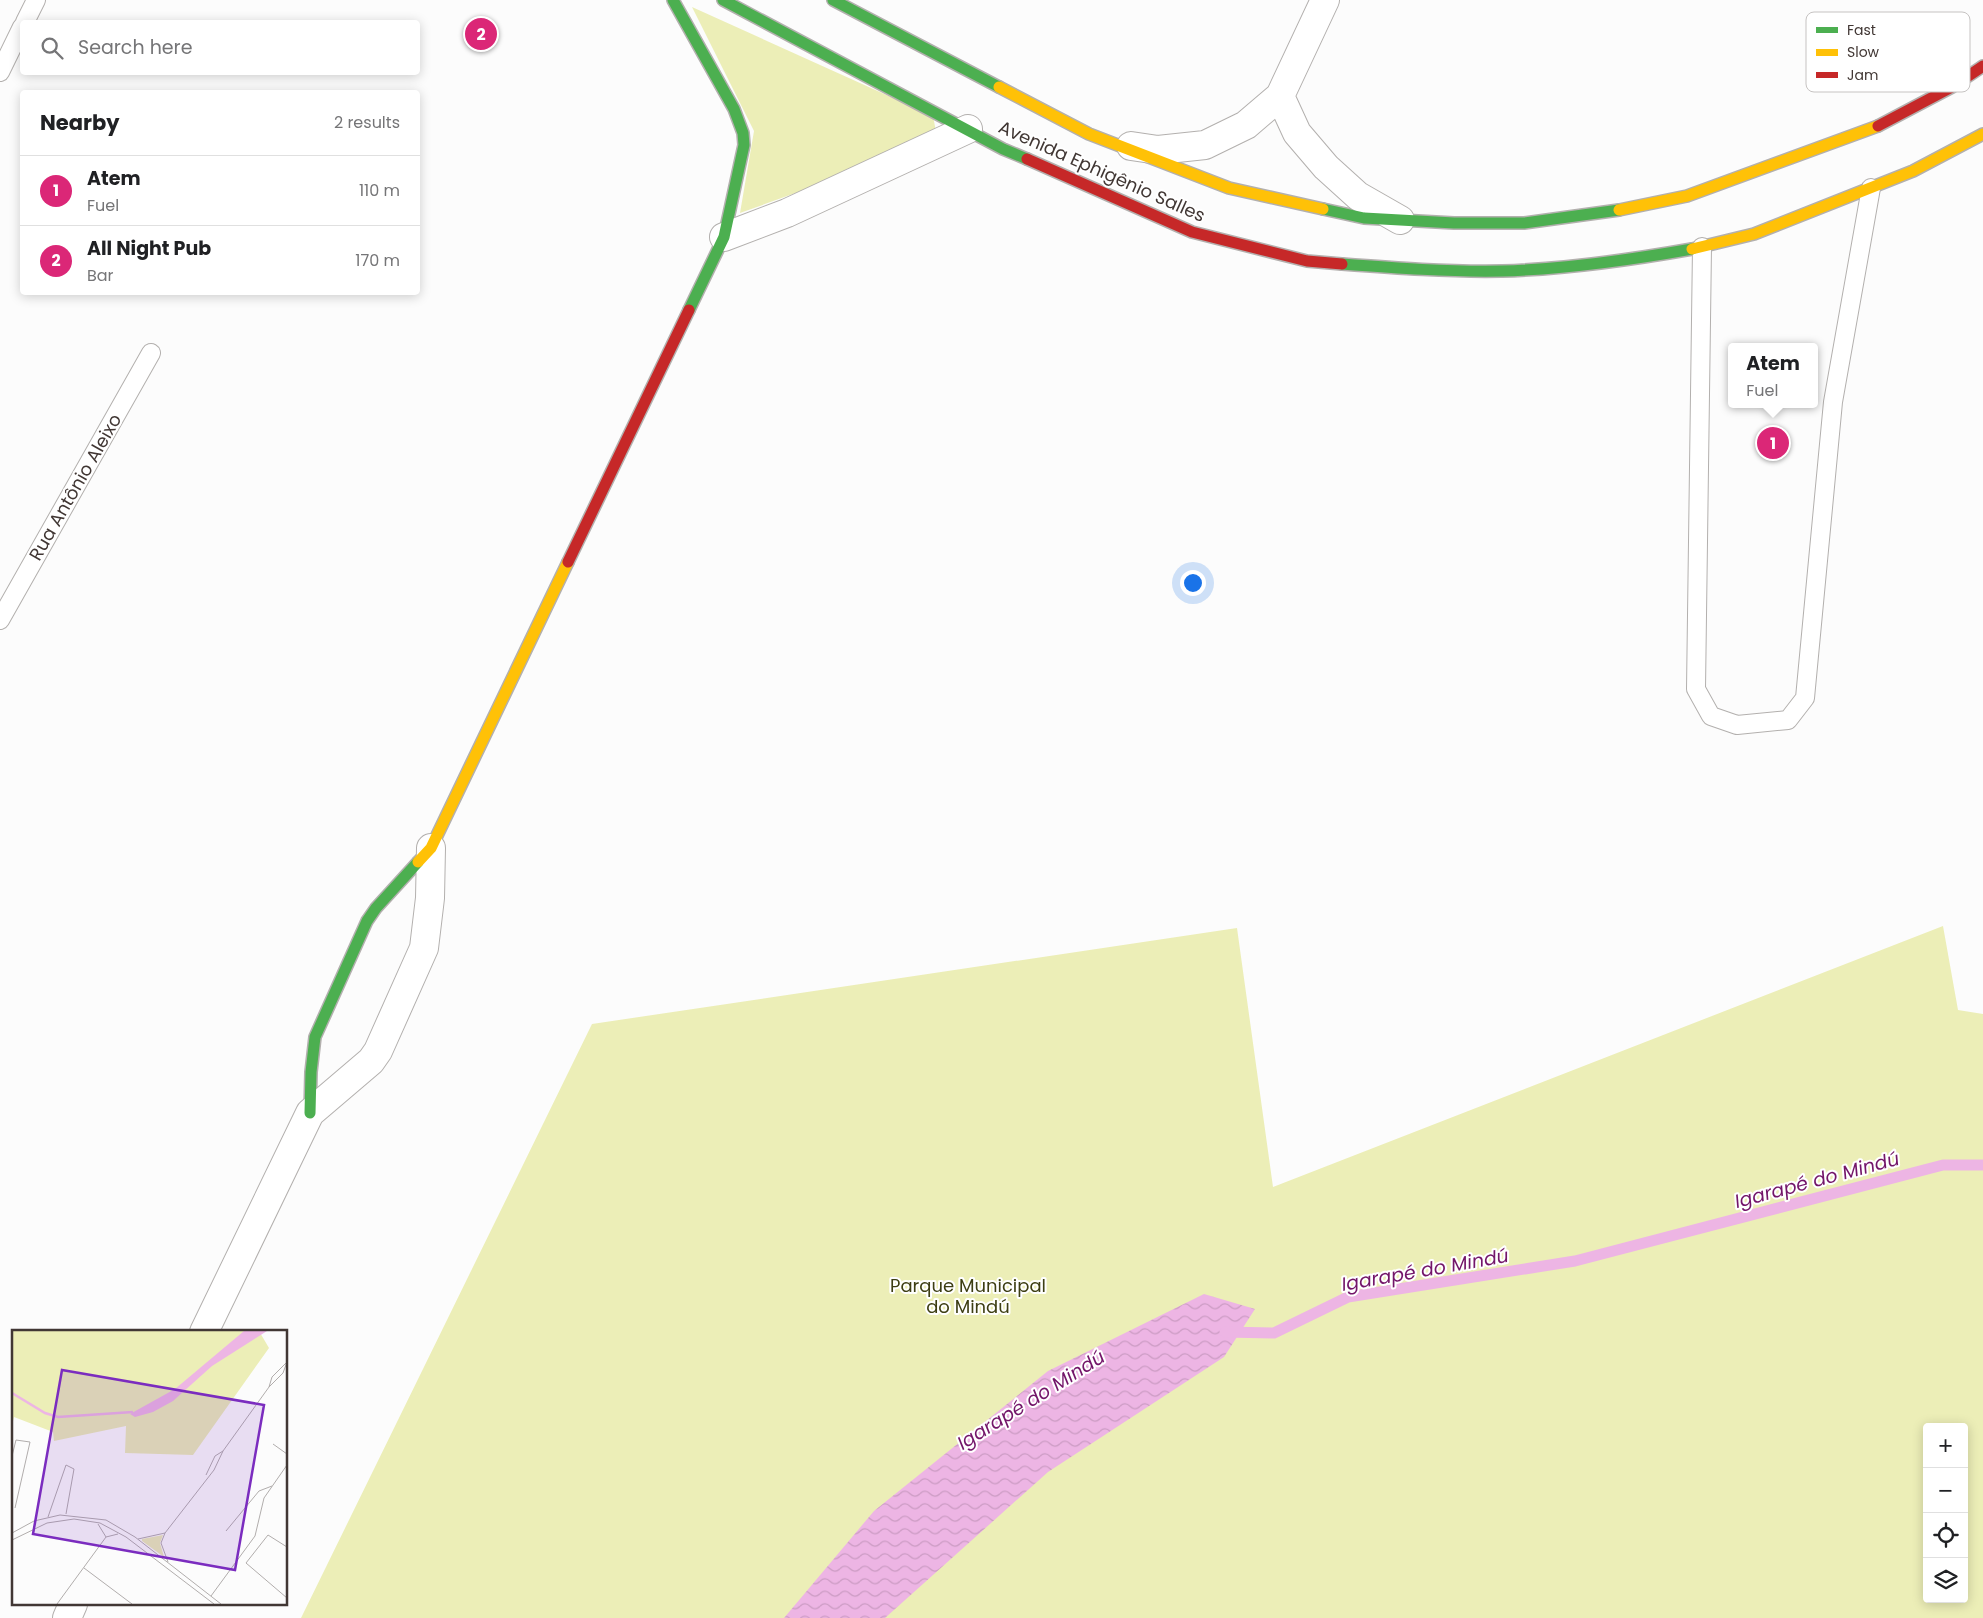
<!DOCTYPE html>
<meta charset="utf-8">
<style>
:root{--surface:#fff;--page:#f2f2f2;--text:#202124;--muted:#757577;--line:#e0e0e0;--accent:#db2777}
body{margin:0;font-family:Poppins,sans-serif;background:var(--page);color:var(--text)}
.controls{position:absolute;right:15px;bottom:15px;display:grid;overflow:hidden;border-radius:5px;box-shadow:0 2px 12px #0003}
.controls button{width:45px;height:45px;display:grid;place-items:center;padding:0;border:0;border-bottom:1px solid var(--line);background:var(--surface);color:var(--text);font:25px sans-serif}
.you{position:absolute;left:1192px;top:582px;width:18px;height:18px;margin:-12px;border:4px solid #fff;border-radius:50%;background:#1a73e8;box-shadow:0 0 0 8px #1a73e833}
.badge{display:grid;place-items:center;width:32px;height:32px;border-radius:50%;background:var(--accent);color:#fff;font-size:16px;font-weight:700}
.pin{position:absolute;translate:-50% -50%;border:2px solid #fff;box-shadow:0 1px 5px #0006}
.popup{position:absolute;left:1728px;top:343px;width:90px;height:65px;box-sizing:border-box;display:grid;place-content:center;border-radius:5px;background:var(--surface);filter:drop-shadow(0 1px 4px #0005);font-size:16px;white-space:nowrap;color:var(--muted)}
.popup b{font-size:19px;color:var(--text)}
.popup::after{content:'';position:absolute;left:50%;top:100%;margin-left:-10px;border:10px solid transparent;border-top-color:var(--surface)}
.list{margin:0;padding:0;list-style:none}
h2{display:flex;justify-content:space-between;align-items:center;height:65px;margin:0;padding:0 20px;font-size:21px}
h2 small{font-size:16px;font-weight:400;color:var(--muted)}
.list li{display:grid;grid-template-columns:32px 1fr auto;gap:15px;align-items:center;box-sizing:border-box;height:70px;padding:0 20px;border-top:1px solid var(--line)}
.list b{display:block;font-size:19px;white-space:nowrap}
.list p{margin:0;font-size:16px;white-space:nowrap;color:var(--muted)}
.list em{font-size:16px;font-style:normal;color:var(--muted)}
.icon{flex:none;width:28px;height:28px;fill:none;stroke:currentColor;stroke-width:2;stroke-linecap:round;stroke-linejoin:round}
.map{position:relative;flex:none;width:1983px;height:1618px;overflow:hidden}
.search{position:absolute;background:var(--surface);box-shadow:0 2px 12px #0003;left:20px;top:20px;width:400px;height:55px;display:flex;align-items:center;gap:12px;box-sizing:border-box;padding:0 18px;border-radius:5px;color:var(--muted);font-size:19px}
.panel{position:absolute;background:var(--surface);box-shadow:0 2px 12px #0003;left:20px;top:90px;width:400px;height:205px;border-radius:5px}
.map>svg:first-child{display:block}
.green{fill:#eceeb7;fill-rule:evenodd}
.water{fill:url(#water-waves)}
.lines{fill:none;stroke-linecap:round;stroke-linejoin:round}
.stream{stroke:#edb5e4;stroke-width:11}
.lane-casing{stroke:#b3b0ae;stroke-width:20}
.street-casing{stroke:#b3b0ae;stroke-width:30}
.fast-casing{stroke:#b3b0ae;stroke-width:14}
.slow-casing{stroke:#b3b0ae;stroke-width:14}
.jam-casing{stroke:#b3b0ae;stroke-width:14}
.lane{stroke:#fff;stroke-width:18}
.street{stroke:#fff;stroke-width:28}
.fast{stroke:#4caf50;stroke-width:11}
.slow{stroke:#ffc107;stroke-width:11}
.jam{stroke:#c62828;stroke-width:11}
.labels{text-anchor:middle;dominant-baseline:central;stroke-width:4;stroke-linejoin:round;paint-order:stroke}
.street-label{font-size:18px;fill:#413734;stroke:#fff}
.park-label{font-size:18px;fill:#3d3e13;stroke:#fff}
.water-label{font-size:19px;font-style:italic;fill:#731569;stroke:#fff}
.inset-river{fill:none;stroke:#edb5e4;stroke-width:2.5}
.inset-road{fill:none;stroke:#b1adac;stroke-width:1}
.view{fill:#7b2cbf;fill-opacity:0.15;stroke:#7b2cbf;stroke-width:2.5}
.inset-edge{fill:none;stroke:#413734;stroke-width:2.5}
.key{fill:#fff;stroke:#c6c3c2;stroke-width:1}
.key-label{font-size:14px;fill:#413734}
</style>
<div class="map">
<svg width="1983" height="1618" viewBox="0 0 1983 1618">
<defs>
<pattern id="water-waves" width="16" height="10" patternUnits="userSpaceOnUse" patternTransform="scale(1.25)"><rect width="16" height="10" fill="#edb5e4"/><path d="M0 5q4-4 8 0t8 0" fill="none" stroke="#cc9cc4"/></pattern>
</defs>
<rect width="100%" height="100%" fill="#fcfcfc"/>
<path class="green" d="M692,7l241,109 5,26 -198,71 14,-82z
M1943,926l15,84 25,4v604h-1682l291,-594 645,-96 36,259zM1927,1427h37v172h-37z"/>
<path class="water" d="M1204,1294l51,15 -31,48 -176,115 -163,146h-101l90,-107 174,-140z"/>
<g class="lines">
<path class="stream" d="M1225,1332l49,1 74,-36 227,-36 368,-96h40"/>
<g class="lane-casing">
<path id="lane" d="M25,22l11,-22
M0,72l22,-45
M1702,247l-6,442 15,27 26,9 51,-5 17,-22 28,-296 38,-214
M0,620l151,-267"/>
</g>
<g class="street-casing">
<path id="street" d="M1280,96l17,37 29,34 32,29 42,24
M1131,146l27,4 47,-5 41,-20 34,-29 45,-96
M724,237l63,-24 181,-84
M204,1332l106,-219 61,-52 7,-10 46,-103 6,-50 1,-50
M67,1618l6,-14"/>
</g>
<g class="fast-casing">
<path id="fast" d="M673,0l61,109 9,24 1,12 -20,92 -35,73
M723,0l280,149 24,10
M833,0l166,87
M1323,209l41,9 90,5h70l95,-13
M1342,264c53,4 107,8 160,7 64,-2 128,-11 190,-22
M310,1113l1,-41 4,-35 52,-116 9,-13 42,-46"/>
</g>
<g class="slow-casing">
<path id="slow" d="M999,87l90,47 140,54 94,21
M1619,210l68,-14 191,-70
M1692,249l62,-15 159,-63 70,-37
M418,862l13,-14 137,-286"/>
</g>
<g class="jam-casing">
<path id="jam" d="M1878,126l74,-39 31,-21
M1027,159l165,73 115,29 35,3
M568,562l121,-252"/>
</g>
<use href="#lane" class="lane"/>
<use href="#street" class="street"/>
<use href="#fast" class="fast"/>
<use href="#slow" class="slow"/>
<use href="#jam" class="jam"/>
</g>
<g class="labels">
<g class="street-label">
<text transform="translate(1102 171) rotate(24)">Avenida Ephigênio Salles</text>
<text transform="translate(75 487) rotate(-60)">Rua Antônio Aleixo</text>
</g>
<g class="park-label">
<text x="968" y="1285">Parque Municipal<tspan x="968" dy="21">do Mindú</tspan></text>
</g>
<g class="water-label">
<text transform="translate(1817 1180) rotate(-15)">Igarapé do Mindú</text>
<text transform="translate(1425 1270) rotate(-10)">Igarapé do Mindú</text>
<text transform="translate(1031 1400) rotate(-32)">Igarapé do Mindú</text>
</g>
</g>
<g transform="translate(12 1330)">
<rect width="275" height="275" fill="#fcfcfc"/>
<path d="M0,1h247l10,17 -76,107 -68,-2 1,-27 -72,15 -1,-9 -39,-15 -2,8zM151,205l-3,8 4,14 -22,-16v-2z" fill="#eceeb7"/>
<path d="M232,1h23l-55,35 -39,35 -20,11 -18,5 -5,-3 45,-25z" fill="#edb5e4"/>
<path class="inset-river" d="M0,63l33,20 13,4 75,-5"/>
<path class="inset-road" d="M257,57l3,-10 14,-14M261,114l14,10M0,126l4,-16 14,2 -15,66M194,145l9,-19 8,-5M36,187l18,-52 8,4 -8,45M86,194l8,13M214,201l33,-40 13,-5M0,203l22,-12 26,-6 46,5 29,17 86,67M126,209l27,-6M0,210l35,-17 27,-4 26,4 26,14 88,67M275,217l-19,-12 -22,28 41,35M156,232l-7,-19 4,-10 49,-63 9,-19 46,-64 14,-14 4,-11M72,238l48,36M199,266l44,-60 9,-38 23,-33M45,274l49,-67 12,-3"/>
<path class="view" d="M50,40l202,35 -29,165 -202,-36z"/>
<rect width="275" height="275" class="inset-edge"/>
</g>
<rect x="1806" y="12" width="164" height="80" rx="8" class="key"/>
<rect x="1816" y="27" width="22" height="6" fill="#4caf50"/>
<rect x="1816" y="49" width="22" height="7" fill="#ffc107"/>
<rect x="1816" y="72" width="22" height="6" fill="#c62828"/>
<g class="key-label">
<text x="1847" y="35">Fast</text>
<text x="1847" y="57">Slow</text>
<text x="1847" y="80">Jam</text>
</g>
</svg>
<div class="controls">
<button>+</button>
<button>−</button>
<button><svg class="icon" aria-label="locate" viewBox="0 0 24 24"><circle cx="12" cy="12" r="6"/><path d="M12 2v4M12 18v4M2 12h4M18 12h4"/></svg></button>
<button><svg class="icon" aria-label="layers" viewBox="0 0 24 24"><path d="M12 4l9 5-9 5-9-5zM3 14l9 5 9-5"/></svg></button>
</div>
<div class="you"></div>
<div class="pin badge" style="left:1773px;top:443px">1</div>
<div class="popup"><b>Atem</b>Fuel</div>
<div class="pin badge" style="left:481px;top:34px">2</div>
<div class="search"><svg class="icon" aria-label="search" viewBox="0 0 24 24"><circle cx="10" cy="10" r="6"/><path d="M15 15l6 6"/></svg>Search here</div>
<section class="panel">
<h2>Nearby<small>2 results</small></h2>
<ul class="list">
<li><span class="badge">1</span><div><b>Atem</b><p>Fuel</p></div><em>110 m</em></li>
<li><span class="badge">2</span><div><b>All Night Pub</b><p>Bar</p></div><em>170 m</em></li>
</ul>
</section>
</div>
